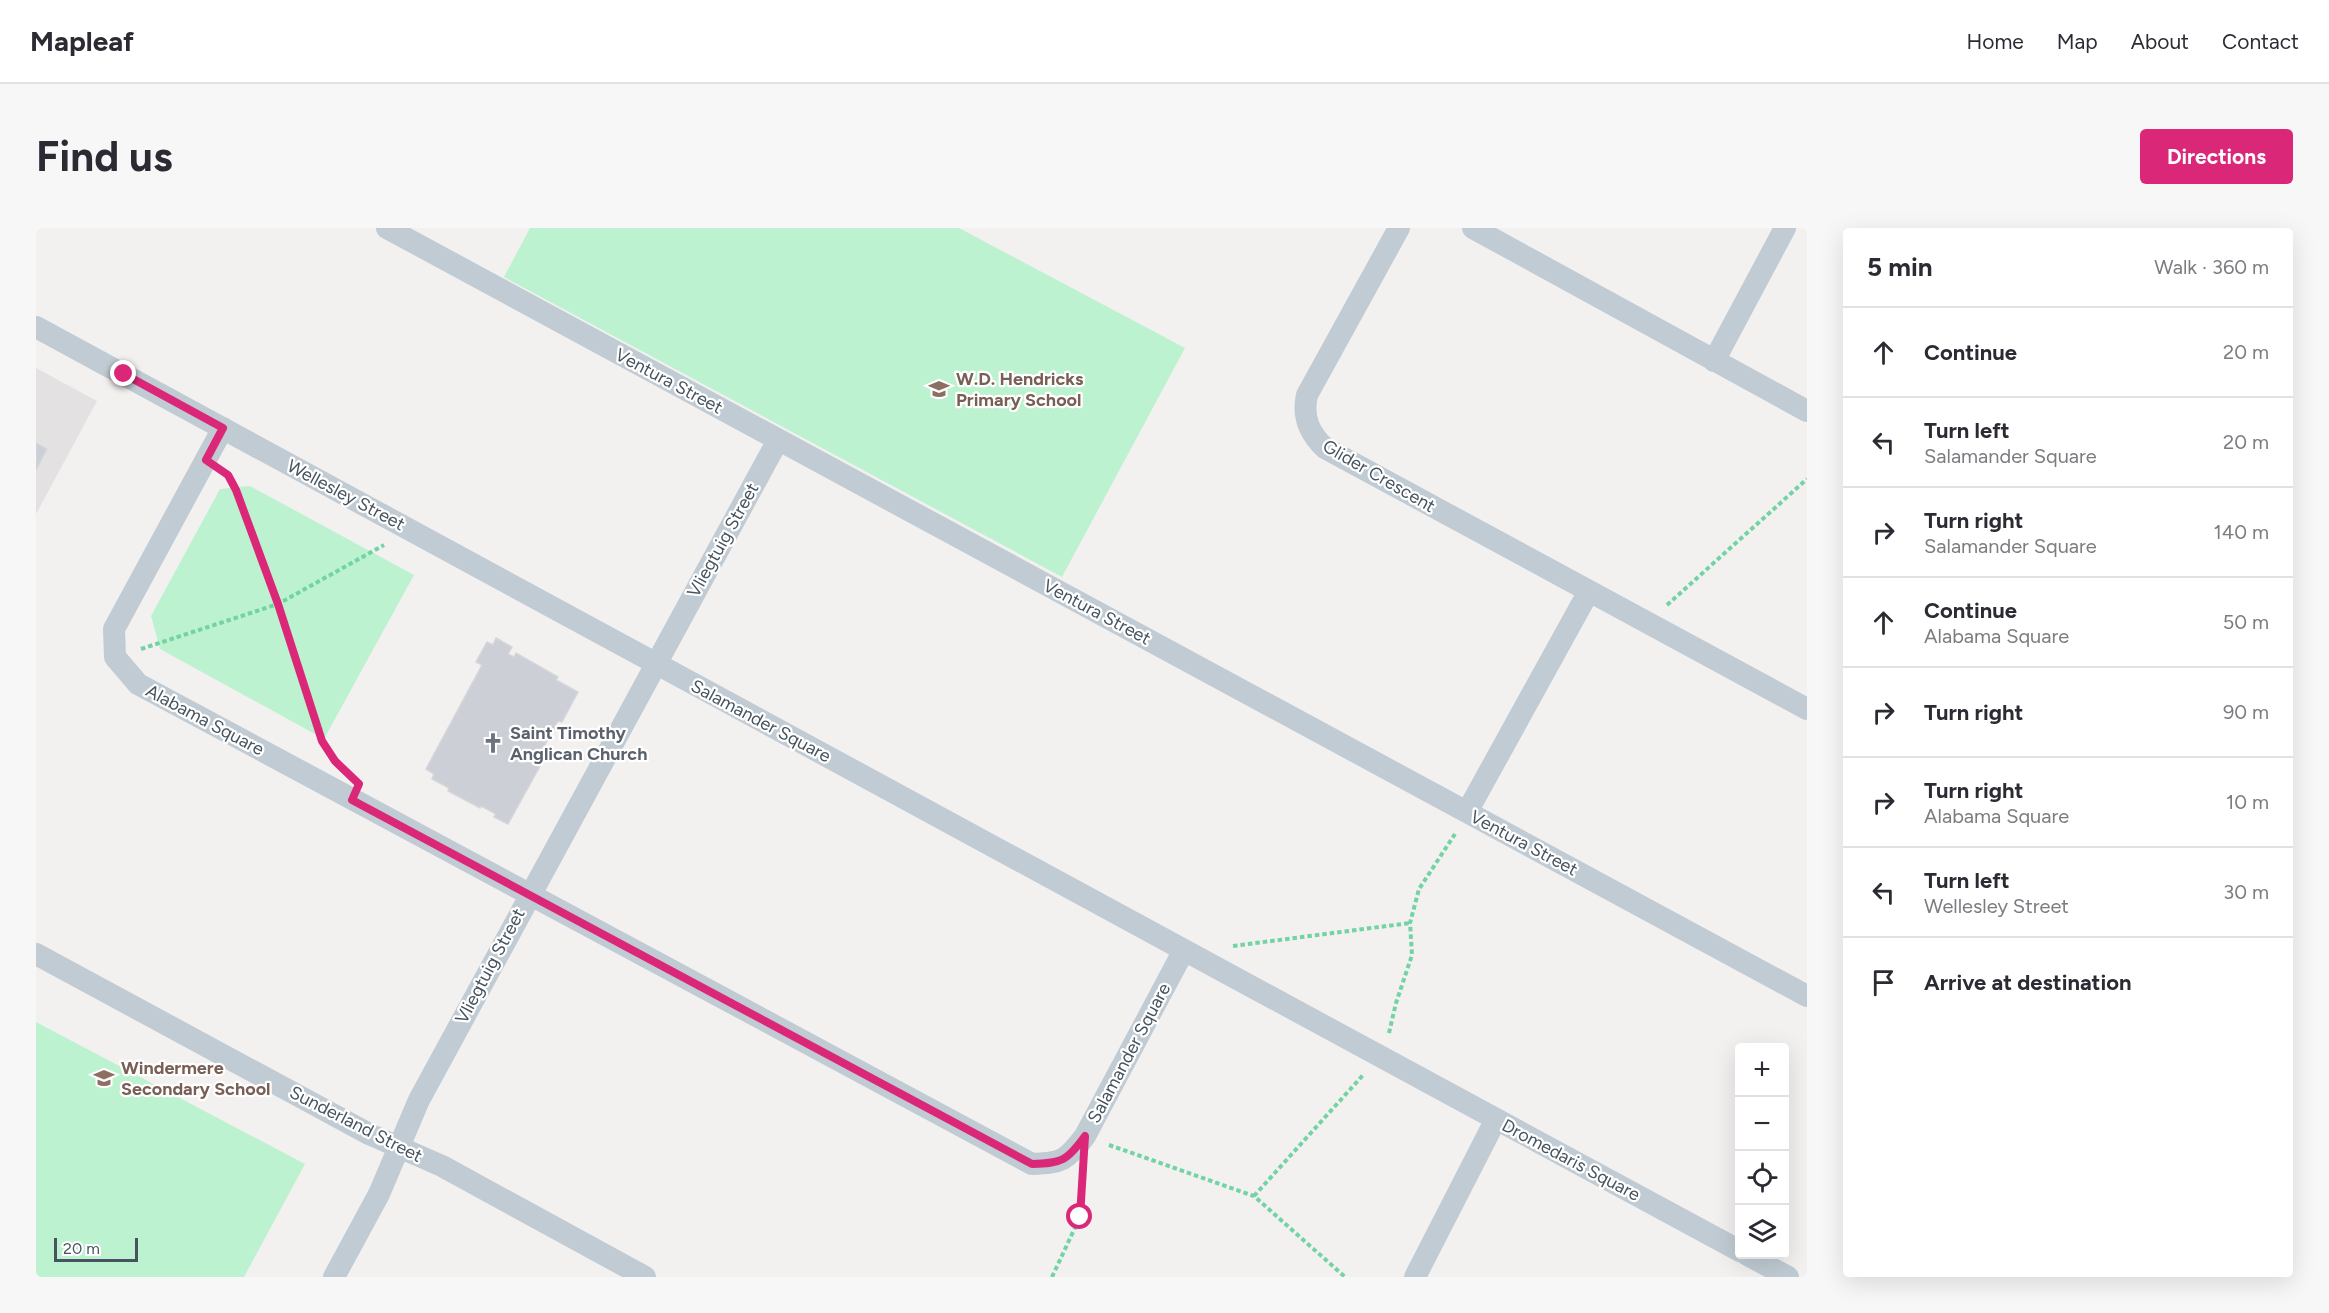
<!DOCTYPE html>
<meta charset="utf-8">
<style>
:root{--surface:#fff;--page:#f7f7f7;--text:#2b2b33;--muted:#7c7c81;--line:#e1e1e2;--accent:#db2777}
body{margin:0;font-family:Figtree,sans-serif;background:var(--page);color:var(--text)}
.controls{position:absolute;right:18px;bottom:18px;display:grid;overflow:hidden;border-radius:6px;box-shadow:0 6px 24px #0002}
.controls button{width:54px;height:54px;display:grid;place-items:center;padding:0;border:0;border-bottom:2px solid var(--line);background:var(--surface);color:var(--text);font:30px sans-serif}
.scale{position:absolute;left:18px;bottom:15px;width:84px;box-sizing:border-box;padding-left:6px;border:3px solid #47545f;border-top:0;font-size:16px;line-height:21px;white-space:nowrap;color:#47545f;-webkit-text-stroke:4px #fff;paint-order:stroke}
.stop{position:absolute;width:18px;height:18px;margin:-14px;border:4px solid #db2777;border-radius:50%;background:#fff}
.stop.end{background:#db2777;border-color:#fff;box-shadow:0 2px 6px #0008}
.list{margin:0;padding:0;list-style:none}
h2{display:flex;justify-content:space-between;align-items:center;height:78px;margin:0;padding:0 24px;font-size:26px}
h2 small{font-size:20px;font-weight:400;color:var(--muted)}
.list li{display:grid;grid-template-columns:39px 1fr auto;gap:18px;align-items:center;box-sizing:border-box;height:90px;padding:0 24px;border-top:2px solid var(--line)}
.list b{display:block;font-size:22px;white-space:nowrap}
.list p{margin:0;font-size:20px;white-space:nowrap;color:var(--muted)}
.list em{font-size:20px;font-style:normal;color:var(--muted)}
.icon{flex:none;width:33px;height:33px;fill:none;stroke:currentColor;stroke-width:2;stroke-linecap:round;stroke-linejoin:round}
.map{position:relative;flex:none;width:1771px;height:1049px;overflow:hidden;border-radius:6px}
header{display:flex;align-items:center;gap:36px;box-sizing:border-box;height:84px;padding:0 30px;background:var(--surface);border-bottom:2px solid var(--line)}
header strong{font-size:28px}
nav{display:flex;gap:33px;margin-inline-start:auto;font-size:21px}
.intro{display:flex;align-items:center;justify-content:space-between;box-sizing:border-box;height:144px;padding:0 36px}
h1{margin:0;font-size:42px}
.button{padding:15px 27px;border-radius:6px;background:var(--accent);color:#fff;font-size:21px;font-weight:700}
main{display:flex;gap:36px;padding:0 36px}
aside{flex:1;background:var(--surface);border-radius:6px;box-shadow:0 6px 24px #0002}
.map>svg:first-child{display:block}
.education{fill:#e4e1e2}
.green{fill:#bdf2d1}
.building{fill:#cccfd5;stroke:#d4d6dc;stroke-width:1.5}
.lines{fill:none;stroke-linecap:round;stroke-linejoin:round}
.path{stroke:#72d3a3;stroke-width:4;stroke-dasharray:4.5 3;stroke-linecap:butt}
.street{stroke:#c0cbd3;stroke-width:22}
.route{stroke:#db2777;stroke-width:8}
.labels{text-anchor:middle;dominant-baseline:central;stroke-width:4.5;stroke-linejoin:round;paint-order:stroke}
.education-label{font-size:18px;font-weight:bold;fill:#785e54;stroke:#fff;text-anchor:start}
.street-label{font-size:18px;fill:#47545f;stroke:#fff}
.worship-label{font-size:18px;font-weight:bold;fill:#5b616d;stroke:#fff;text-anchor:start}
</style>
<header>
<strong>Mapleaf</strong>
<nav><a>Home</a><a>Map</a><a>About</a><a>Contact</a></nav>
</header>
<div class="intro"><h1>Find us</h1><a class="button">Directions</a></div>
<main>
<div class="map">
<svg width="1771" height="1049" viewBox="0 0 1771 1049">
<rect width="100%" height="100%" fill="#f3f0f0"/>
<path class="education" d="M0,140l61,33 -61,113z"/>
<path class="green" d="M494,0h429l226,120 -123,229 -558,-300z
M214,258l164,89 -90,164 -164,-90 -9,-33 69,-127z
M0,794l269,142 -61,113h-208z"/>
<path class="building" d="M0,215l11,6 -11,21z
M460,410l16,9 -4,7 6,3 2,-4 42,24 -2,3 22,12 -16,30 -4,-1 -23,42 5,3 -32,58 -14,-7 2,-3 -15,-8 -1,2 -32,-17 1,-3 -17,-9 2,-5 -8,-5 56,-104 -6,-3 11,-20 6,3z"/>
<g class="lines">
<path class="path" d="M190,246l10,16 24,64 62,187 12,19
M1631,377l140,-126
M105,421l137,-45 106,-59
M1197,718l177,-23
M1353,805l7,-30 16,-48 -2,-32 9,-34 36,-55
M1073,917l145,51 91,81
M1218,968l110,-122
M1016,1049l28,-60 2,-42"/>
<path class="street" d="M351,0l1420,768
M1363,0l-92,167c-5,22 2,38 18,53l482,261
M1437,0l334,183
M0,99l1148,623 -99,186c-19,25 -23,27 -53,28l-894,-480 -23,-27 -1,-28 109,-201
M1678,133l71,-133
M1431,584l122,-221
M1148,722l312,169
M0,726l333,180 73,32 203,111
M1710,1026l42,23
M298,1049l45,-83 40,-94 359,-660
M1379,1049l81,-158 244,132"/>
</g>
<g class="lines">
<path class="route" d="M88,146l99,54 -17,32 22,15 8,15 42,114 44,137 13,20 24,23 -7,16 680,364c30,-1 35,-3 53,-28l-5,81"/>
</g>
<defs>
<g id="school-bare" transform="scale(1.62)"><path d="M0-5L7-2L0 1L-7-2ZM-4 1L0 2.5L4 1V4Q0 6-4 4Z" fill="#8d6e63" stroke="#fff" stroke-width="2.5" paint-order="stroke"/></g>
<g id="church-bare" transform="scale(1.62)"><path d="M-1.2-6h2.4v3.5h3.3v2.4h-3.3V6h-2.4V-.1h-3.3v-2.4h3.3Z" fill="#6b7280" stroke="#fff" stroke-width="2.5" paint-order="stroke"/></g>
</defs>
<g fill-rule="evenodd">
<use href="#school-bare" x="903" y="161"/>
<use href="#church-bare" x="457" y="515"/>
<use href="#school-bare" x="68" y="850"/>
</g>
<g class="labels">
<g class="education-label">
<text x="920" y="151">W.D. Hendricks<tspan x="920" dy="21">Primary School</tspan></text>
<text x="85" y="840">Windermere<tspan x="85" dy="21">Secondary School</tspan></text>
</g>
<g class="street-label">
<text transform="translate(633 153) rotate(28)">Ventura Street</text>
<text transform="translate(1343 248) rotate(30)">Glider Crescent</text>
<text transform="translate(310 267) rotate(28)">Wellesley Street</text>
<text transform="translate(687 312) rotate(-61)">Vliegtuig Street</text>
<text transform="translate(1061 384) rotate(28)">Ventura Street</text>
<text transform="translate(169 492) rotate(28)">Alabama Square</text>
<text transform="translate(725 493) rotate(28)">Salamander Square</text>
<text transform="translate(1488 615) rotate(28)">Ventura Street</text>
<text transform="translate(454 738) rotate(-62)">Vliegtuig Street</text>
<text transform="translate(1093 825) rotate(-62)">Salamander Square</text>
<text transform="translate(320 896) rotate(27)">Sunderland Street</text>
<text transform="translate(1535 932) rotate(28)">Dromedaris Square</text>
</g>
<g class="worship-label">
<text x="474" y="505">Saint Timothy<tspan x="474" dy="21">Anglican Church</tspan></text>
</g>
</g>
</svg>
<div class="controls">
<button>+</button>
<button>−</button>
<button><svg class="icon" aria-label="locate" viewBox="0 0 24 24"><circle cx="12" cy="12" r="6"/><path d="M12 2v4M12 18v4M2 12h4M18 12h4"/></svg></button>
<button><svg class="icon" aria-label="layers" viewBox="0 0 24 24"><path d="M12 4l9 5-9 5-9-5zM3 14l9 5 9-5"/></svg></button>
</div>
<div class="scale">20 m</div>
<div class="stop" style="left:1044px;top:989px"></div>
<div class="stop end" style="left:88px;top:146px"></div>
</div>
<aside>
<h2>5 min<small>Walk · 360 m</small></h2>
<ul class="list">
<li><svg class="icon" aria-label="ahead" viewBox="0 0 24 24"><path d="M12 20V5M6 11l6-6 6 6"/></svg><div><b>Continue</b></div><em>20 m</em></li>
<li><svg class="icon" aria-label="left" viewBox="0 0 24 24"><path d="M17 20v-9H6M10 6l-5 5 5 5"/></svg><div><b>Turn left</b><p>Salamander Square</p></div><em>20 m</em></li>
<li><svg class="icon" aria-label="right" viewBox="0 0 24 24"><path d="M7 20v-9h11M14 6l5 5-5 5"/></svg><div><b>Turn right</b><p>Salamander Square</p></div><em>140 m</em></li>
<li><svg class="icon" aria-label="ahead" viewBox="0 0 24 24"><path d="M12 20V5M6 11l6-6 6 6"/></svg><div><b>Continue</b><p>Alabama Square</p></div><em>50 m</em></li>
<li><svg class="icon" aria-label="right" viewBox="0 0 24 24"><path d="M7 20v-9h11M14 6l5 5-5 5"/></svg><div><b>Turn right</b></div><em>90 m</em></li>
<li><svg class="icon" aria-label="right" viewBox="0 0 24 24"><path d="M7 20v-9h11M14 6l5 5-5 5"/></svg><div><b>Turn right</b><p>Alabama Square</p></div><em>10 m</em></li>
<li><svg class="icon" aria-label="left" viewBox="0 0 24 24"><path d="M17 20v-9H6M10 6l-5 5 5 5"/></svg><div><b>Turn left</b><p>Wellesley Street</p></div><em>30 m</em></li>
<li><svg class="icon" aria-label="arrive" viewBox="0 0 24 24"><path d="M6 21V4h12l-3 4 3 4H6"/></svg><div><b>Arrive at destination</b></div></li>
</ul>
</aside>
</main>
